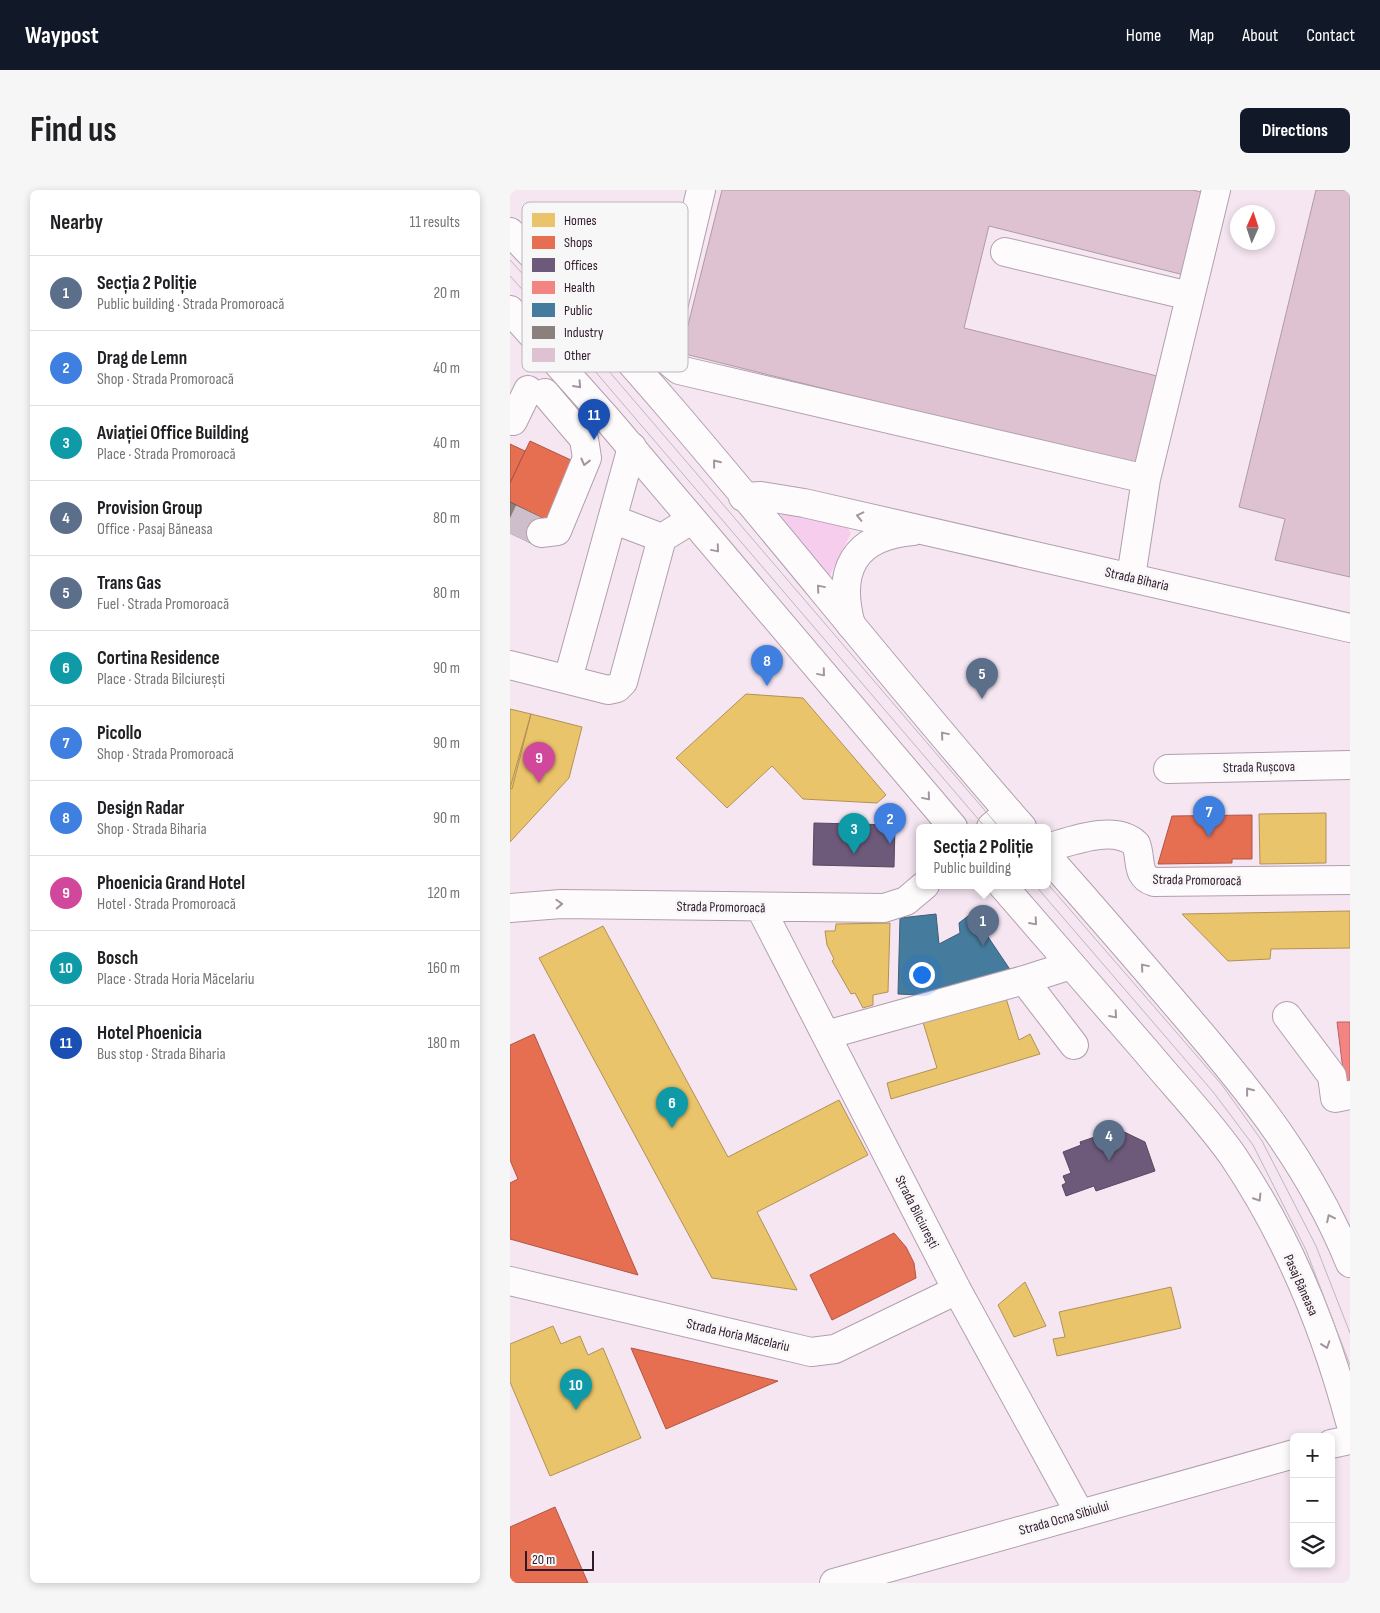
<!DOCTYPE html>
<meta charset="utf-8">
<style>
:root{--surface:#fff;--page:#f6f6f6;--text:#202124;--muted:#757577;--line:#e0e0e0;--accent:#111827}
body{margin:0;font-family:"Sofia Sans Condensed",sans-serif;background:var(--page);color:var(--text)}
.controls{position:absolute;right:15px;bottom:15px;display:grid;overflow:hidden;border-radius:8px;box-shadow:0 2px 8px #0003}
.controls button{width:45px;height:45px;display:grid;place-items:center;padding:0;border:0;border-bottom:1px solid var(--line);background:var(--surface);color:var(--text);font:25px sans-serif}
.compass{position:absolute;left:720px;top:15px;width:45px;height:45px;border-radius:50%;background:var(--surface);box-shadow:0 2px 8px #0003;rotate:3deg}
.scale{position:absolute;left:15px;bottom:12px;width:69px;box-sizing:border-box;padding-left:5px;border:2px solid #31192c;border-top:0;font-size:14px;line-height:18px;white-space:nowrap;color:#31192c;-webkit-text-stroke:4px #f7f7f7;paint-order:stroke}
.you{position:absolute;left:411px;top:784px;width:18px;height:18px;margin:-12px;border:4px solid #fff;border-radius:50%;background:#1a73e8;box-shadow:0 0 0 8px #1a73e833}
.badge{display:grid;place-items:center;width:32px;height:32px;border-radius:50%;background:var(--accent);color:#fff;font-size:16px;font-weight:700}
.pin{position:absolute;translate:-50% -41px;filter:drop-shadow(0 1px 2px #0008)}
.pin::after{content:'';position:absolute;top:26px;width:18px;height:15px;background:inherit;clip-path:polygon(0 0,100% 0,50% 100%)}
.popup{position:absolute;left:406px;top:634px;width:135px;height:65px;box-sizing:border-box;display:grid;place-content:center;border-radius:8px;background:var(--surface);filter:drop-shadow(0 1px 4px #0005);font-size:16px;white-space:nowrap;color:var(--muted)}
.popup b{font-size:19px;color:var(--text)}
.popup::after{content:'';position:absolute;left:50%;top:100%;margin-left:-10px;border:10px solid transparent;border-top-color:var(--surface)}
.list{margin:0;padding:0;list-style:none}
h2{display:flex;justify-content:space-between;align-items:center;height:65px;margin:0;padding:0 20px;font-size:21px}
h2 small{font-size:16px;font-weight:400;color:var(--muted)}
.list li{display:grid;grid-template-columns:32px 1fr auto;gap:15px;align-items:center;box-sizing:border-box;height:75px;padding:0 20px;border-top:1px solid var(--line)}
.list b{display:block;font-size:19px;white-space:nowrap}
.list p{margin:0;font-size:16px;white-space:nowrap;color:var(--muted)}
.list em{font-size:16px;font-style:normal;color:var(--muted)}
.icon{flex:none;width:28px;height:28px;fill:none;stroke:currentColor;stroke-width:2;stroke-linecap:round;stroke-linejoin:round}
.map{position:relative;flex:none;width:840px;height:1393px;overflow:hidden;border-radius:8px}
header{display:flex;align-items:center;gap:30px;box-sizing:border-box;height:70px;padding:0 25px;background:var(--accent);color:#fff}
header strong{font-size:24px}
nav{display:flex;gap:28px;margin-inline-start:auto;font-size:18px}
.intro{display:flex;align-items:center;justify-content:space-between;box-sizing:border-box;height:120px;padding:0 30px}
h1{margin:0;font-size:35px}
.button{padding:12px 22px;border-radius:8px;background:var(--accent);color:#fff;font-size:18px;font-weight:700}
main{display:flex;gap:30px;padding:0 30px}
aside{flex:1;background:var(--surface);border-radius:8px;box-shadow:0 2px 8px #0003}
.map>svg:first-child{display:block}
.green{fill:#f7cdee}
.homes{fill:#e9c46a;stroke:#b29157}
.shops{fill:#e76f51;stroke:#b05546}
.offices{fill:#6d597a;stroke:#5b4663}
.health{fill:#f28482;stroke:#b86468}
.public{fill:#457b9d;stroke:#3f5e7b}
.industry{fill:#8a817c;stroke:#6f6264}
.building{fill:#dec2d1;stroke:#af9ba6}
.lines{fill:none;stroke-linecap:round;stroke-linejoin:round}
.minor-tunnel{stroke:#cebdca;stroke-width:28;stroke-dasharray:28 14;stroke-linecap:butt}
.minor-casing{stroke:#b19fae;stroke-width:30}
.major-casing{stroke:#b19fae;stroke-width:30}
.minor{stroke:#fefbfd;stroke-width:28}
.major{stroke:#fefbfd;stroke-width:28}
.tram{stroke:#beb8bc;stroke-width:1}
.oneway{stroke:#a2959f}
.labels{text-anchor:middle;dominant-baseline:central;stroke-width:5;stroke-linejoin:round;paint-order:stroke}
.street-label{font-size:14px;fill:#31192c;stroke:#f7f7f7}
.key{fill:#f7f7f7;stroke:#bcb4ba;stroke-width:1}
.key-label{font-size:14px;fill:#31192c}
</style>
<header>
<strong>Waypost</strong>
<nav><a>Home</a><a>Map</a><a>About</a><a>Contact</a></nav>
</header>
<div class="intro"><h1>Find us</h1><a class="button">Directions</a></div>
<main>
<aside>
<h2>Nearby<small>11 results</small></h2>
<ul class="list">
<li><span class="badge" style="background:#5c6f8a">1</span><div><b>Secția 2 Poliție</b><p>Public building · Strada Promoroacă</p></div><em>20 m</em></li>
<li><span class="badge" style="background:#3f7fe0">2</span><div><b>Drag de Lemn</b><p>Shop · Strada Promoroacă</p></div><em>40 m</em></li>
<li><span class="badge" style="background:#0f9aa8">3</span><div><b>Aviației Office Building</b><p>Place · Strada Promoroacă</p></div><em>40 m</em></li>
<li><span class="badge" style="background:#5c6f8a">4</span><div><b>Provision Group</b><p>Office · Pasaj Băneasa</p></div><em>80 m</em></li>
<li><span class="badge" style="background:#5c6f8a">5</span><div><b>Trans Gas</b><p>Fuel · Strada Promoroacă</p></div><em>80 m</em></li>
<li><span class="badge" style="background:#0f9aa8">6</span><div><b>Cortina Residence</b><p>Place · Strada Bilciurești</p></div><em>90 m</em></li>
<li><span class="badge" style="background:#3f7fe0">7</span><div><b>Picollo</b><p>Shop · Strada Promoroacă</p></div><em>90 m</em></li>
<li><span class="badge" style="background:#3f7fe0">8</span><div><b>Design Radar</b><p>Shop · Strada Biharia</p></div><em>90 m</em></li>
<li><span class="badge" style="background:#d1479c">9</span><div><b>Phoenicia Grand Hotel</b><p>Hotel · Strada Promoroacă</p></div><em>120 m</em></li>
<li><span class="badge" style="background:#0f9aa8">10</span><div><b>Bosch</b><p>Place · Strada Horia Măcelariu</p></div><em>160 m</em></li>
<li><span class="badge" style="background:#1a4fb4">11</span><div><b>Hotel Phoenicia</b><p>Bus stop · Strada Biharia</p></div><em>180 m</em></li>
</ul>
</aside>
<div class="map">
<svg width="840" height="1393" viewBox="0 0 840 1393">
<rect width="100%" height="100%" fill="#f5e6f2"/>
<path class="green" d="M277,320l59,15 5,8 -22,44 -48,-61z"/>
<path class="homes" d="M236,504l57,4 83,97 -9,8 -74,-4 -31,-33 -45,42 -51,-50z
M0,519l21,5 -19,75 -2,-1z
M21,524l51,13 -13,51 -59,64v-54z
M816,623v50l-66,1 -1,-50z
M840,721v37l-79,1 -1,10 -42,2 -46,-47z
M380,733l-2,69 -15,3v10l-10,3 -8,-15 -4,1 -19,-33 2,-2 -7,-14 -2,-14h10l1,-7z
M93,736l125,231 111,-57 29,55 -111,57 40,78 -85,-12 -173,-320z
M495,805l14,45 11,-6 10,20 -149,45 -4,-16 50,-15 -15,-49z
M515,1092l21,44 -32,11 -16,-32z
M661,1097l10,41 -124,28 -4,-17 12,-2 -6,-25z
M43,1136l8,18 19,-8 8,19 15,-7 38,90 -91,38 -40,-94v-38z"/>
<path class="shops" d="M20,251l43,20 -27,59 -36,-18v-19z
M0,254l15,7 -15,32z
M742,625v44h-20v4l-74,1 14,-48z
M24,844l104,241 -128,-36v-56l8,-4 -8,-19v-115z
M384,1043l12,14 8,16 2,15 -84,42 -22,-45z
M121,1158l147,33 -112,48z
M45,1317l33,76h-78v-56z"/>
<path class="offices" d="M304,633l81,2 -1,42 -81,-2z
M608,939l27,13 10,29 -59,20 -2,-5 -28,10 -4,-11 4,-2 -3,-7 8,-3 -8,-21 18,-7 -1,-3z"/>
<path class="health" d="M827,832h13v64h-5z"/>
<path class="public" d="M462,723l39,58 -71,25 -42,-2 2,-76 36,-4 3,30 21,-11 -1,-10z"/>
<path class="industry" d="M0,312l36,18 -11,25 -25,-12z"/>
<path class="building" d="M212,0h471l11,3 -20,82 -195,-49 -25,102 197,49 -23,90 -457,-114z
M806,0h34v387l-75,-17 10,-41 -46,-12z"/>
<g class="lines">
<path class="minor-tunnel" d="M0,328l31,15"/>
<g class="minor-casing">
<path id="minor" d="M191,0l-38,160 5,11 11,9 467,109
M495,62l185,44
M0,229l3,2 15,-31
M233,307l18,-1 43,7 546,125
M102,329l50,19
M31,343l16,-2 30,-73 -3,-19 -39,-46
M621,387l15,-98 70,-289
M341,435c-15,-55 3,-89 62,-94
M0,475l98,25 9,-2 6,-6 39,-144 29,-18
M58,489l64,-232
M658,579l182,-4
M481,637l18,-15
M537,658c25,-7 67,-24 89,-4 6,15 -1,32 18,38l196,-2
M250,717l197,383 123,224
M0,718l51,-4 323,4 22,-7 19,-16
M514,790l50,65
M777,826l45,60 3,22 15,-3
M316,845l198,-55 47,-15
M0,1091l301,71 24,-3 122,-59
M821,1254l19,-4
M324,1393l460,-129"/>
</g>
<g class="major-casing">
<path id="major" d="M0,42c183,187 339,399 512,595
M0,120l98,110 345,407
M537,666c46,52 92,105 137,158 67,78 127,152 166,249
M492,695c48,55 96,111 144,166 29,35 61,68 87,105 54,80 92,172 117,266"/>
</g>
<use href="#minor" class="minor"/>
<use href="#major" class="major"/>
<path class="tram" d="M0,70l62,68 427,499
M0,86l54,59 421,492
M537,693l175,202 40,56 54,105 34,87
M525,695l179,208 39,52 53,105 44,115"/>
</g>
<defs><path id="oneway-chevron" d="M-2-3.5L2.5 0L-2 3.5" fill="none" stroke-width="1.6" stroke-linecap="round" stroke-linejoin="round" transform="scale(1.25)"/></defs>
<g class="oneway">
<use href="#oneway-chevron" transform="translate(68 195) rotate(48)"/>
<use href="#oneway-chevron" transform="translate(75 272) rotate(104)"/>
<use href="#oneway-chevron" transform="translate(206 273) rotate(-129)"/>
<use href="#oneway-chevron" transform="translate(350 326) rotate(-167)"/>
<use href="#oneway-chevron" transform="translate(206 359) rotate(50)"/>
<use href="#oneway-chevron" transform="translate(310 398) rotate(-130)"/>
<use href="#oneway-chevron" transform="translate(312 483) rotate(50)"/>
<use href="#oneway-chevron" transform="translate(434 545) rotate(-130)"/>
<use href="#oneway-chevron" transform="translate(417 607) rotate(50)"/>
<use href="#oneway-chevron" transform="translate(49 714) rotate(-2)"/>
<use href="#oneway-chevron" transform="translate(524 732) rotate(49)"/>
<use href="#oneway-chevron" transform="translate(634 777) rotate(-130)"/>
<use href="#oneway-chevron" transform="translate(604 825) rotate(49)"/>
<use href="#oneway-chevron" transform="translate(739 901) rotate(-128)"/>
<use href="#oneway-chevron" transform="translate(748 1008) rotate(58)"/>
<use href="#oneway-chevron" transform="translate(820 1028) rotate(-116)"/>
<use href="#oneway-chevron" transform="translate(816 1155) rotate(71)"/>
</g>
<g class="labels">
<g class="street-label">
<text transform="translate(627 389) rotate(13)">Strada Biharia</text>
<text transform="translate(749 577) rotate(-1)">Strada Rușcova</text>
<text transform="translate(687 690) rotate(1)">Strada Promoroacă</text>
<text transform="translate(211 717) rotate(1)">Strada Promoroacă</text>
<text transform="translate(407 1022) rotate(63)">Strada Bilciurești</text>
<text transform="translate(791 1095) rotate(66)">Pasaj Băneasa</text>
<text transform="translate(228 1145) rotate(13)">Strada Horia Măcelariu</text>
<text transform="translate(554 1328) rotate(-16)">Strada Ocna Sibiului</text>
</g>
</g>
<rect x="12" y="12" width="166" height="170" rx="8" class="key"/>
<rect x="22" y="23" width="23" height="14" fill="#e9c46a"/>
<rect x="22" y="46" width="23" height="13" fill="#e76f51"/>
<rect x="22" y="68" width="23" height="14" fill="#6d597a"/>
<rect x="22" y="91" width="23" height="13" fill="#f28482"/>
<rect x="22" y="113" width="23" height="14" fill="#457b9d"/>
<rect x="22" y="136" width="23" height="13" fill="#8a817c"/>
<rect x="22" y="158" width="23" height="14" fill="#dec2d1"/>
<g class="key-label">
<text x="54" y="35">Homes</text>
<text x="54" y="57">Shops</text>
<text x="54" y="80">Offices</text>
<text x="54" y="102">Health</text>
<text x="54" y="125">Public</text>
<text x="54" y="147">Industry</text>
<text x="54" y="170">Other</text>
</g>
</svg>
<div class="controls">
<button>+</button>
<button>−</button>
<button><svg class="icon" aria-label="layers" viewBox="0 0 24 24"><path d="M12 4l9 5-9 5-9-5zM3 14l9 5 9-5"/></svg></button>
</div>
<svg class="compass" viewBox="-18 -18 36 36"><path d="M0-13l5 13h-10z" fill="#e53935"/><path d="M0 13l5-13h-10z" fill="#757577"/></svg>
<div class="scale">20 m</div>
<div class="you"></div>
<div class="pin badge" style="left:473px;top:756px;background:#5c6f8a">1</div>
<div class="popup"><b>Secția 2 Poliție</b>Public building</div>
<div class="pin badge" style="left:380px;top:654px;background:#3f7fe0">2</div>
<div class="pin badge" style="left:344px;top:664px;background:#0f9aa8">3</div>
<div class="pin badge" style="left:599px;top:971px;background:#5c6f8a">4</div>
<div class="pin badge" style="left:472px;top:509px;background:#5c6f8a">5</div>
<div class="pin badge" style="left:162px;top:938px;background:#0f9aa8">6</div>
<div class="pin badge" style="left:699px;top:647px;background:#3f7fe0">7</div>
<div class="pin badge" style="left:257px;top:496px;background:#3f7fe0">8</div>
<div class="pin badge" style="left:29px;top:593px;background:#d1479c">9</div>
<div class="pin badge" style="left:66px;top:1220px;background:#0f9aa8">10</div>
<div class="pin badge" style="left:84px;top:250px;background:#1a4fb4">11</div>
</div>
</main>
